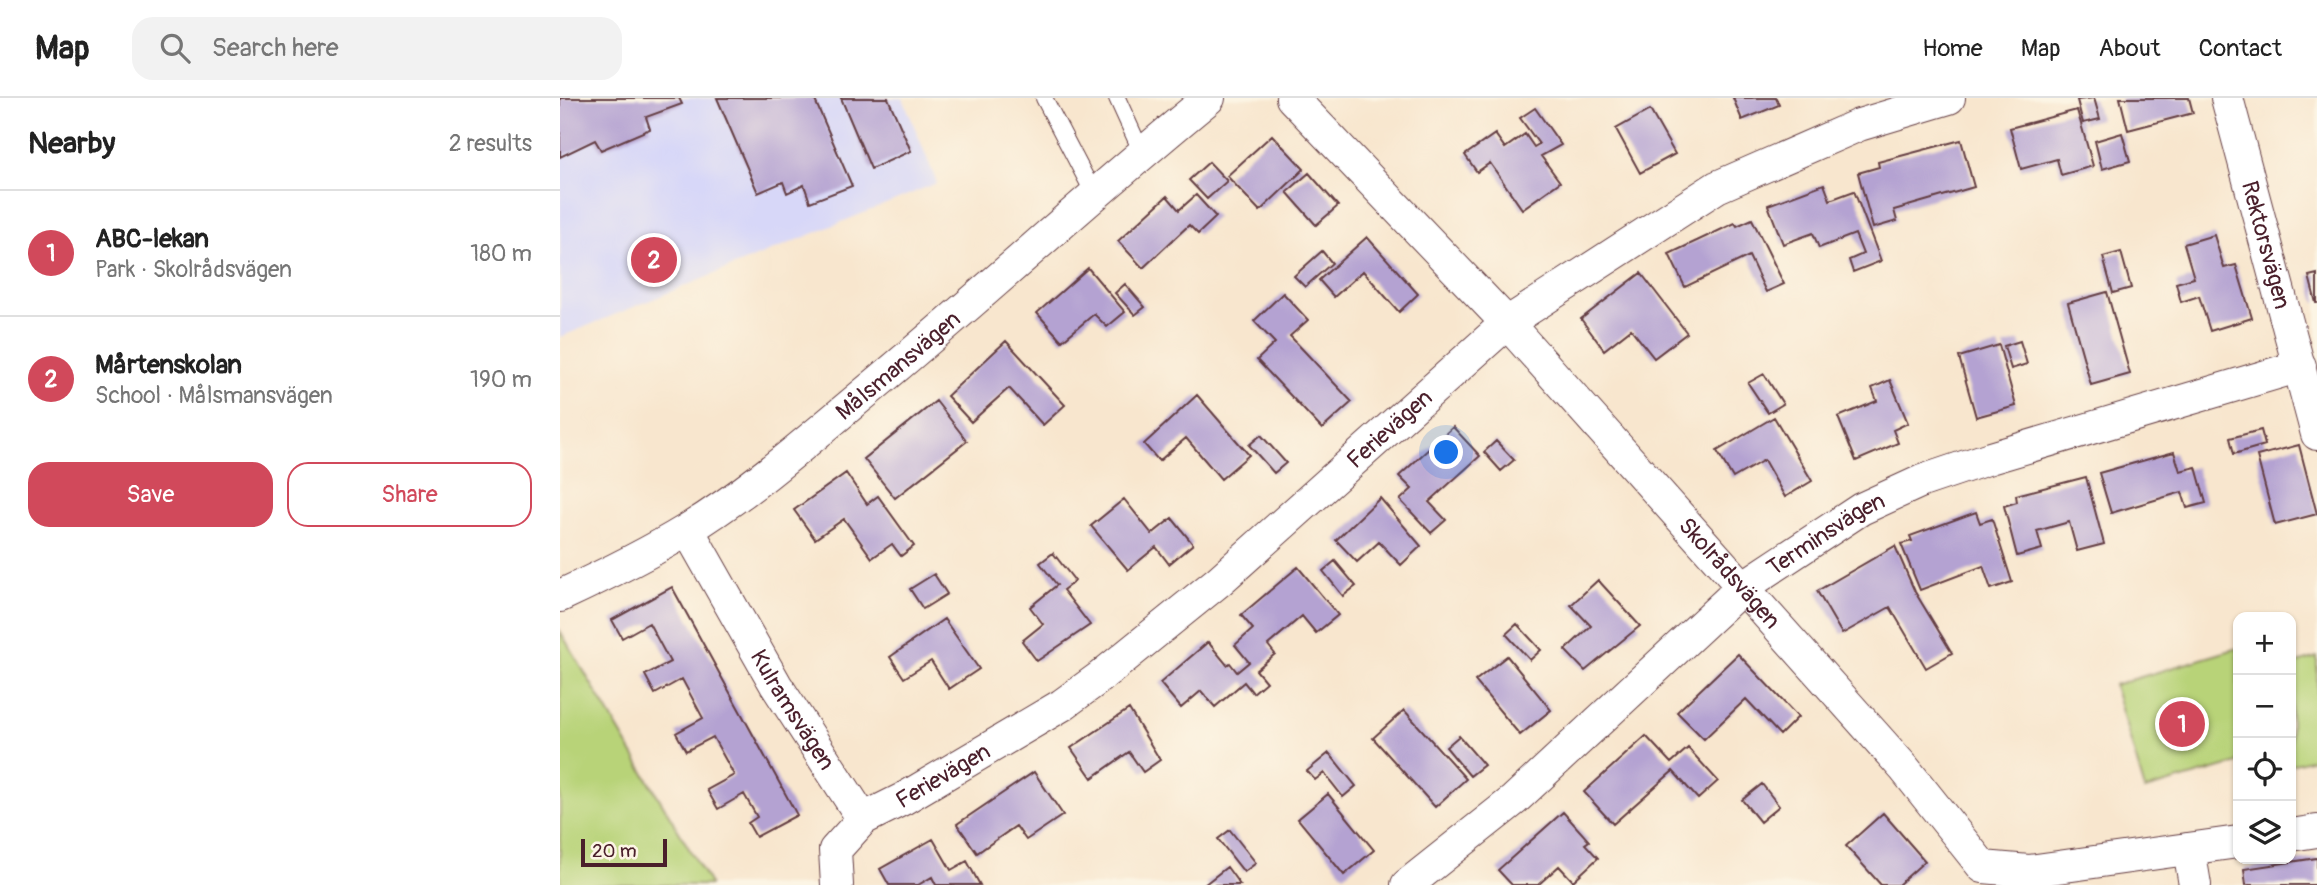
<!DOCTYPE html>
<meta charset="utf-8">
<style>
:root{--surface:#fff;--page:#f2f2f2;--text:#222;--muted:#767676;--line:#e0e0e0;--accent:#d1495b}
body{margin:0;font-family:Pangolin,sans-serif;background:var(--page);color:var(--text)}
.controls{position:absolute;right:21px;bottom:21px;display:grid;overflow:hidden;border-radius:14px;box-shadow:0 2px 5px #0004}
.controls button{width:63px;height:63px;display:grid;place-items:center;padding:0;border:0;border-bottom:2px solid var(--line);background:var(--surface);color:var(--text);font:35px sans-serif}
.scale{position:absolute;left:21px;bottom:18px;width:86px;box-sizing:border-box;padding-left:7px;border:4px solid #4a1f2b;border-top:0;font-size:19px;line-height:24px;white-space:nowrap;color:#4a1f2b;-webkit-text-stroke:5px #fcf5e5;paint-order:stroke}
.you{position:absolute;left:887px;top:355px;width:24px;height:24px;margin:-18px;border:5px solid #fff;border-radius:50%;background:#1a73e8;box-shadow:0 0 0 10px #1a73e833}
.badge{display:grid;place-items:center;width:46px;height:46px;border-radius:50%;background:var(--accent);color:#fff;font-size:23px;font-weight:700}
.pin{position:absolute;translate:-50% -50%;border:4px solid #fff;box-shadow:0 2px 7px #0006}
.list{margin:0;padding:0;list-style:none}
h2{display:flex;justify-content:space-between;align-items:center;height:91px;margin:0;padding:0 28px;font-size:30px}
h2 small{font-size:23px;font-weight:400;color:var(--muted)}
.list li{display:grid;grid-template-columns:46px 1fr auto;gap:21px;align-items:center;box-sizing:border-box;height:126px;padding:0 28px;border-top:2px solid var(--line)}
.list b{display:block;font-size:26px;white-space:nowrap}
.list p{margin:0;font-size:23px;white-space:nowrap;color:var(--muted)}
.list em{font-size:23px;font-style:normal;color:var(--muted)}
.actions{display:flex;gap:14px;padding:21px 28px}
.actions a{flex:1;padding:16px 0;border:2px solid var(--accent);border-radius:21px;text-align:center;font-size:24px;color:var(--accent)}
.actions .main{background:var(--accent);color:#fff}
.icon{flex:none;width:38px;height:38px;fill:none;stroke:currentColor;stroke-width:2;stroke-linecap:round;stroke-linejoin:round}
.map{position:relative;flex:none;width:1757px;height:787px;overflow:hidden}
header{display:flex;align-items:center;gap:42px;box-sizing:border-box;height:98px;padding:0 35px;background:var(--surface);border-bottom:2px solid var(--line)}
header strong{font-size:33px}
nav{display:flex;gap:38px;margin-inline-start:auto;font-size:24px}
.search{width:490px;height:63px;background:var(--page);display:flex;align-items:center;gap:18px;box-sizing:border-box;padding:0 24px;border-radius:21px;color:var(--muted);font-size:26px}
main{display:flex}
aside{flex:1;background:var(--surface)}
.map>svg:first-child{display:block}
.built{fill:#d7d7f8}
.green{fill:#b8d378;stroke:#817952;stroke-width:2}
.building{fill:#b4a2d2}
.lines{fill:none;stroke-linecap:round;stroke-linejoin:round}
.service-casing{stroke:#643d43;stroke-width:18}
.minor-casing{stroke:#643d43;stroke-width:34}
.service{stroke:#fff;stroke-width:16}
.minor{stroke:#fff;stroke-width:32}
.labels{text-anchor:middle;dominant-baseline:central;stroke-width:5;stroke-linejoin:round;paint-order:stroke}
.street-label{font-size:23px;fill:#4a1f2b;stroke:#fcf5e5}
</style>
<header>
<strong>Map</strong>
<div class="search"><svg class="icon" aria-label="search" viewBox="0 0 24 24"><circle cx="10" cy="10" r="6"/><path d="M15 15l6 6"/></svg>Search here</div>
<nav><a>Home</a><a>Map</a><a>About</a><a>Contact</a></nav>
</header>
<main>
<aside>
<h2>Nearby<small>2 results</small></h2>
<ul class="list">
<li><span class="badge">1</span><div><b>ABC-lekan</b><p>Park · Skolrådsvägen</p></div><em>180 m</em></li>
<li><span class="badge">2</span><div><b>Mårtenskolan</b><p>School · Målsmansvägen</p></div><em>190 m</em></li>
</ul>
<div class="actions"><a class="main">Save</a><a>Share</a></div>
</aside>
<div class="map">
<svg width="1757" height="787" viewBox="0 0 1757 787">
<rect width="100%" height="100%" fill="#fcf5e5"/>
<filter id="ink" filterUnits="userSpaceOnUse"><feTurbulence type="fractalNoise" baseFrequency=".0143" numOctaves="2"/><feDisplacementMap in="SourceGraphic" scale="14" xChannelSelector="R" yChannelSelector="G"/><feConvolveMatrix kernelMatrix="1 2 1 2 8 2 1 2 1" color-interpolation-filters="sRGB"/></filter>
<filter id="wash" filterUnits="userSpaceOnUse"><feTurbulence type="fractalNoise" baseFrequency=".00686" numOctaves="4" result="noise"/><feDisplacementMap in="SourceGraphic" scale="28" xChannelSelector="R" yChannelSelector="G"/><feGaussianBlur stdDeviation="1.57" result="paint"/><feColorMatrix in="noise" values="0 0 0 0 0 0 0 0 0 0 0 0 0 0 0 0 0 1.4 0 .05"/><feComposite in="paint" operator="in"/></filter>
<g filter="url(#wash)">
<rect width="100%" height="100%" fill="#f8e6ce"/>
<path class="built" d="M0,0h343l34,85 -377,154z"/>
<path class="green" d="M0,533l150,253v1h-150z
M1678,550v115l-93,27 -31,-105z
M1757,559v101l-26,7v-100z"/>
<g id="blocks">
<path class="building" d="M0,0h119l3,6 -36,13 4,12 -49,21 -6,-10 -35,17z
M157,0h97l38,88 -42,16 -6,-17 -17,8 -4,-11 -25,11z
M281,0h47l23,53 -40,18z
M1173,0h43l3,7 -37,15z
M1534,0l6,21 -17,4 -6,-23z
M1560,0h69l4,15 -65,17z
M975,10l26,37 -20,11 19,26 -38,27 -32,-46 -13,9 -12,-17 30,-21 10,14 20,-14 9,13 5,-3 -19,-26z
M1090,12l25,44 -35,19 -24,-44z
M1517,12l16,56 -32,9 -4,-16 -36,10 -11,-41z
M1562,35l8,28 -28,8 -7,-28z
M712,37l32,34 -44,42 -33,-35z
M1401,42l13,47 -80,23 3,11 -24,7 -15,-55 21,-6 -1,-5z
M649,64l18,19 -20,18 -18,-19z
M749,75l29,33 -22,19 -29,-33z
M1264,86l6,16 24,-9 27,70 -28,11 -4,-12 14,-6 -8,-20 -36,14 -6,-15 -30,11 -15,-39z
M636,97l20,22 -18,17 -9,-9 -46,43 -25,-27 49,-45 12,14z
M1192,121l32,65 -18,8 -17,-36 -64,31 -16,-33 66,-31 2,3z
M1654,137l10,33 12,-3 16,53 -42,13 -11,-35 -18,6 -5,-19 18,-5 -10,-34z
M807,139l51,57 -19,18 -36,-41 -29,26 -15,-17z
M762,153l10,12 -27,24 -11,-11z
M1561,154l10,36 -18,5 -10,-36z
M528,170l37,44 -18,15 -13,-13 -32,27 -25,-28z
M1081,175l46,60 -33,25 -23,-29 -27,21 -23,-31z
M1757,176v29h-1l-7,-27z
M565,186l20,23 -10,8 -20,-22z
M1547,194l23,82 -39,11 -23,-82z
M723,195l25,27 -18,16 62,66 -30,27 -65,-69 18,-17 -21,-22z
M446,243l59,64 -22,20 -34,-37 -38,34 -24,-26z
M1460,243l7,23 -16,5 -7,-23z
M1439,247l17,61 -40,11 -17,-60z
M1204,276l19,30 -15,9 -20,-30z
M1330,282l18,43 -15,7 5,13 -42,18 -18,-44 39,-16 -5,-13z
M637,297l52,60 -28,24 -35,-41 -27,23 -15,-17z
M376,303l31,40 -72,57 -31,-39z
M1214,319l38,64 -27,16 -21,-37 -31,18 -16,-27z
M893,329l27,29 -51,46 17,18 -15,13 -31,-33 12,-11 -13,-13z
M1701,332l4,15 -31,9 -4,-16z
M701,337l25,28 -12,10 -25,-28z
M936,343l18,19 -13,11 -17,-19z
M1739,347l18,69 -42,11 -18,-69z
M1614,354l6,19 16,-4 10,36 -19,5 -5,-16 -71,21 -12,-40z
M286,375l21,31 11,-8 36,50 -13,10 -9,-12 -20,14 -28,-39 -29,20 -21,-29z
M1526,379l18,67 -27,7 -8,-29 -32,9 5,18 -25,7 -13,-50 13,-4 -1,-7z
M820,400l41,48 -20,19 -22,-23 -22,20 -21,-22z
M564,401l28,35 20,-16 21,26 -24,20 -13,-17 -28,23 -37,-44z
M1416,414l4,11 12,-4 20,63 -21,7 -8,-23 -63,24 -19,-46 11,-3 -2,-5z
M1335,448l20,46 37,61 -26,15 -36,-61 -48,27 -25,-43z
M493,455l22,28 -12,9 27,35 -53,36 -15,-20 21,-17 -13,-17 27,-22 -17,-22z
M775,463l21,25 -13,10 -20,-25z
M738,469l40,48 -22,18 -14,-17 -34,29 7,9 -19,16 10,12 -13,11 -9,-11 -29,25 -14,-16 -20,17 -21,-25 48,-41 19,23 3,-2 7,9 12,-10 -14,-17 18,-16 -12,-14z
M374,476l13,20 -24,15 -13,-20z
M1038,482l42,46 -55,45 -20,-21 26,-24 -20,-21z
M112,489l125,228 -41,22 -8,-14 9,-6 -13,-23 -26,15 -11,-19 27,-15 -21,-38 -27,14 -10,-18 27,-15 -21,-39 -27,15 -10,-19 25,-13 -21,-39 -27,15 -10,-18z
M384,521l35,50 -30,20 -18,-28 -27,17 -14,-21z
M957,526l24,26 -11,10 -24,-26z
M1178,556l60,63 -18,18 -34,-36 -42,40 -27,-27z
M947,558l44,54 -31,25 -45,-54z
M569,611l31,51 -17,12 -14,-20 -37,26 -21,-30z
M844,612l62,69 -31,28 -62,-69z
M899,638l25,29 -14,11 -24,-29z
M1086,638l25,27 17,-15 30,33 -20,18 -25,-28 -60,53 -29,-32z
M769,655l27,33 -13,11 -19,-24 -9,7 -8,-9z
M474,674l29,43 -37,25 -10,-14 -39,27 -20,-29z
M1202,686l17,22 -19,16 -18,-22z
M768,696l46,56 -30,25 -46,-56z
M1003,714l26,29 -4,3 13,14 -25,23 -14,-15 -21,19h-26l-14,-15z
M1323,715l42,48 -27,24h-17l-35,-39z
M670,732l26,33 -12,9 -26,-33z
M373,741l18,31 16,-9 13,24h-44l-4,-8 -14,8h-29l-9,-16z
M1757,760v27h-71l-2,-16z
M667,769l13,18h-36z"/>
</g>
</g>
<g filter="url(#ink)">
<use href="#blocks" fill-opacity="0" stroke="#643d43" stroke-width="2"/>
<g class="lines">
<g class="service-casing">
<path id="service" d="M484,0l50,96
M557,0l25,55"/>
</g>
<g class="minor-casing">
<g id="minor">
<path id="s1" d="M732,0l215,225 397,445 79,99 46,4 209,-29"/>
<path id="s2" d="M1667,0l90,336"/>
<path id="s3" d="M128,432l88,155 87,134 -28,31 2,35"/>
<path id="s4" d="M0,498c43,-20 86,-41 127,-66 62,-38 117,-86 172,-132 119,-98 231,-203 350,-300"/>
<path id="s5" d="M303,721l40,-20 159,-94 37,-27 120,-97 288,-258 210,-136 142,-62 90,-27"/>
<path d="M1731,737l26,-4"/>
<path d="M1629,751l6,36"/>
<path id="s6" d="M847,787l107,-85 229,-213 118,-78 61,-28 68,-23 310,-92"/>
</g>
</g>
<use href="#service" class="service"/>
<use href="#minor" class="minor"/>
</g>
</g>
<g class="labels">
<g class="street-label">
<text stroke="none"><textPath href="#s2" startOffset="152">Rektorsvägen</textPath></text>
<text stroke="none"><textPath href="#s4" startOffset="411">Målsmansvägen</textPath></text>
<text stroke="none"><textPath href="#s5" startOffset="658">Ferievägen</textPath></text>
<text stroke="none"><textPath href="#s6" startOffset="548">Terminsvägen</textPath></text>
<text stroke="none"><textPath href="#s1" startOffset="646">Skolrådsvägen</textPath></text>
<text stroke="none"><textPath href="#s3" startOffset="208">Kulramsvägen</textPath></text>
<text stroke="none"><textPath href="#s5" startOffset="91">Ferievägen</textPath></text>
</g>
</g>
</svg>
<div class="controls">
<button>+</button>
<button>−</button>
<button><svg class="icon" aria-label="locate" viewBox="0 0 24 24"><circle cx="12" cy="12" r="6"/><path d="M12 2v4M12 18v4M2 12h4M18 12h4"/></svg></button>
<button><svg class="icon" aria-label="layers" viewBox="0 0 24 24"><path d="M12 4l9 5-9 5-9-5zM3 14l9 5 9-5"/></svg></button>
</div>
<div class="scale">20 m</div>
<div class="you"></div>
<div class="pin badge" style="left:1622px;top:626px">1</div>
<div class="pin badge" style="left:94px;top:162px">2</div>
</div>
</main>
